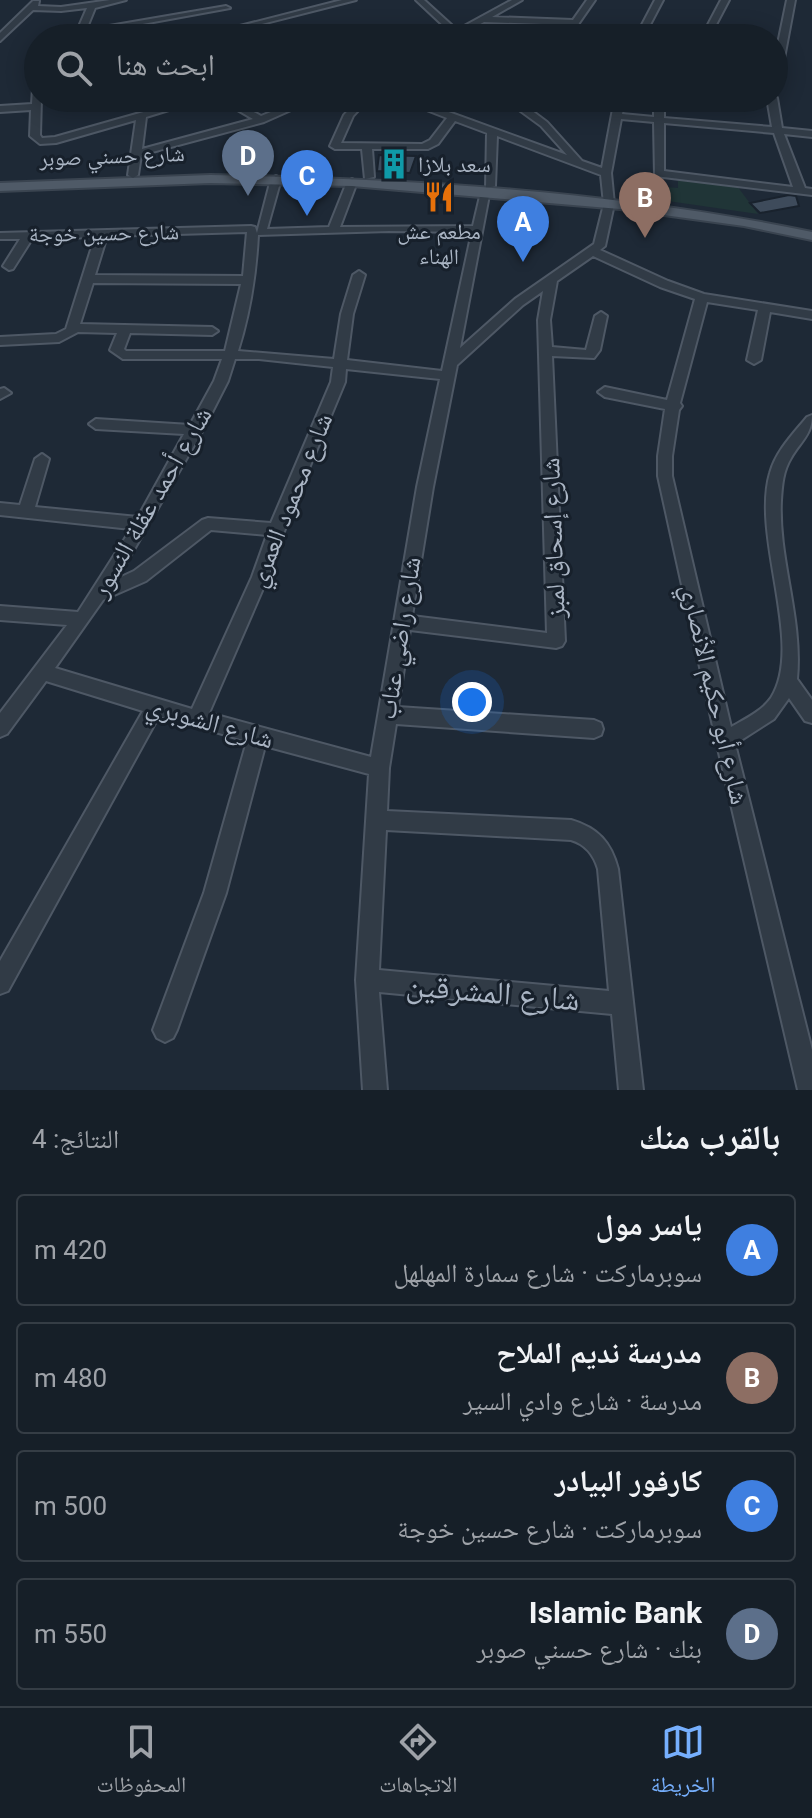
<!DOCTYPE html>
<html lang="ar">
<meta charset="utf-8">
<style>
:root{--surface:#161f28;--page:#1f2730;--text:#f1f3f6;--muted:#9ea2a8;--line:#353d45;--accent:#76affd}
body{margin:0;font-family:Roboto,"Noto Naskh Arabic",sans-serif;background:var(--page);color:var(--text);direction:rtl}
.you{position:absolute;left:472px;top:702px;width:28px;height:28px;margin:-20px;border:6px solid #fff;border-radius:50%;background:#1a73e8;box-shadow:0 0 0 12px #1a73e833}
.badge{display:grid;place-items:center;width:52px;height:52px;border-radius:50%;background:var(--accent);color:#fff;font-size:26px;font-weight:700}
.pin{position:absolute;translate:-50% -66px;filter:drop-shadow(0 2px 4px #0008)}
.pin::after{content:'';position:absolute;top:42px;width:28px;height:24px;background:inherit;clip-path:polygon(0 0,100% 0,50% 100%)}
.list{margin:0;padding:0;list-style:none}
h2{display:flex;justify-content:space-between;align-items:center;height:104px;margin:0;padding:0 32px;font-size:34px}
h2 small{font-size:26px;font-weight:400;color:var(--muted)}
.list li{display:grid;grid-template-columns:52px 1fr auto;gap:24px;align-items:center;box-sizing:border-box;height:112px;margin:0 16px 16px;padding:0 16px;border:2px solid var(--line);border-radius:8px}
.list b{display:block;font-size:30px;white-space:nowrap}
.list p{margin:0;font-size:26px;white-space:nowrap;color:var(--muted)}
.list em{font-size:26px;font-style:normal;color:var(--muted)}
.icon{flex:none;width:44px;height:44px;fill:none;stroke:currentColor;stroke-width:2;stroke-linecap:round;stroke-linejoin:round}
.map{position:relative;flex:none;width:812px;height:1090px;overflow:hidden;direction:ltr}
.search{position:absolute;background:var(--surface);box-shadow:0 4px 20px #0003;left:24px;right:24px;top:24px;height:88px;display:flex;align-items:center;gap:20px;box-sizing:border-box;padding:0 28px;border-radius:44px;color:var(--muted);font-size:30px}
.sheet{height:616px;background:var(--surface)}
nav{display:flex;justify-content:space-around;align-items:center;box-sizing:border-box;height:112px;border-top:2px solid var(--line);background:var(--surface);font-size:22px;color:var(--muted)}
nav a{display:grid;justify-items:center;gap:4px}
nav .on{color:var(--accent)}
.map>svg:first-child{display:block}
.green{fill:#203537}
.building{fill:#3e4b5b;stroke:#19222d;stroke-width:2}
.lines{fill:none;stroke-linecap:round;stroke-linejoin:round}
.minor-casing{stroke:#4e5865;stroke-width:4}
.major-casing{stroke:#3a4450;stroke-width:4}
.minor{fill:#313b46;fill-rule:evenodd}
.major{fill:#4f5a67;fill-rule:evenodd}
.labels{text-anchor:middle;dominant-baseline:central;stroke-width:6;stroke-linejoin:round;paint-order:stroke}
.far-street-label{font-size:22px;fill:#aab5c4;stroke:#17202b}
.far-poi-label{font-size:22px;fill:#aab5c4;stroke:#17202b;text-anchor:start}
.street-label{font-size:26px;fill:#aab5c4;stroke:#17202b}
.near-street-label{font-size:32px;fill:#aab5c4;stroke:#17202b}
</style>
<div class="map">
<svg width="812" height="1090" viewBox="0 0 812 1090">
<rect width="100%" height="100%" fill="#1e2936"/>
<path class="green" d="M678,180l59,6 21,28 -125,-18 19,-2 5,-8 21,2z"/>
<path class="building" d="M379,155l37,1 -6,17 -33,-2z
M789,195l7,1 3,10 -39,7 -10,-10z"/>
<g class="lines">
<g class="minor-casing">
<path id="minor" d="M110,0h16l-31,8 -9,22 140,-24 4,2 -164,30h-19l30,-7 10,-23 -26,3 -28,-1 -33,31v-8l33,-32h6l-1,5 23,1z
M342,0h14l-149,38h-14z
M416,0h8l33,30 55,-30h10l-30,17 81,3 14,-20h8l-16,23 -5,15h-8l4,-13 -86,-3 -24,13 -12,-5v4l-11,4h-11l22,-8z
M655,0h8l-20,38h-8z
M721,0h8l-20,38h-8z
M787,0h8l-16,85 -5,3v-25z
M38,68v30h3l-1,37 2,3 13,-1 138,-39h15l-62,19 -4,32 111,-30 -36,-21h12l32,18 44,-18h13l-54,24 -123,33 -3,20 -5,3 -5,-3 8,-55 -80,23 -16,1 -10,-8 1,-26 -31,2v-6l32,-2 2,-33z
M774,96l3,2 5,30 30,3v6l-28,-3 21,54 7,1v6l-157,-19 -1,-54 -33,-3 -10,54 3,31 -9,42 -5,4 68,31 36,13 108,17v8l-42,-7 -9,48 -7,4 -7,-4 11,-50 -51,-8 -27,101 2,3 -3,4 -7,46v20l59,251c14,-8 31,-16 40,-29 34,-53 -20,-161 -1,-225 6,-22 23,-39 37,-56l5,-2c0,20 -12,27 -21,43 -8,13 -9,27 -10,42 -3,60 22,118 16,179l15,21v23l-7,-2 -16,-23 -15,21 -39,25 77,306v40h-14l-82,-350 -58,-264v-20l7,-47 -60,-12 -7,-5 7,-5 62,13 28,-101 -35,-12 -67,-31 -36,25 -7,39 2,27 34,3 9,-34 6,-4 6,4 -7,34 -6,8 -42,-2 13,285 -3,5 -6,2 -146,-18 -12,77 196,13 7,3 2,6 -2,6 -7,3 -198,-14 -7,44 -2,43 184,9c27,8 40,22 47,49l25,221h-24l-7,-76 -233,-22 8,98h-24l-7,-110 13,-206 -104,-28 -39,147 -49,137 -4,8 -8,4 -8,-4 -4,-8 51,-137 43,-152 -88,-25 -151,275 -8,3v-33l143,-250 -97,-30 -39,53 -7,3v-24l67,-88 -67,-5v-14l78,6 53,-83 -131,-14v-12l20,2 15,-46 7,-5 7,5 -14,48 103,10 46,-83 -88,-5 -7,-5 7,-5 94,6 24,-44 8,-22h-99l-13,-9 7,-17 -39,-1 -19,10 -59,3v-8l56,-3 10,-5 29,-92 -63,2 -19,30 -4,1 -6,-4 17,-27h-20v-6l251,-7 4,1 2,6 14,-54 5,-3 5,3 -14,50 62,-2 18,-45 5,-3 5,3 -17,45 133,-1 8,-34 9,-2 -30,158 55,-49 79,-55 10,-40 -3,-29 -104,-39 -2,50 -9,2 1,-55 -32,-12 -17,23 -10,5h-56l2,28 -9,2 -3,-30h-27l-5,-3 14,-31 16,-17h10l-17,18 -12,27 81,1 8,-4 17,-22 -51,-20h14l157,57 -26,-29 -26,-19 -26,-9h15l14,4 45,-4 -7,7 -29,2 20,15 35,39 20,7 13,-70h10l-3,16 32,3v-19h10v20l108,9 -5,-29h7zM664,123l110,10 19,54 -129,-16zM389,231l83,1 -30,139 -95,-11 6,-46 12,-39 -6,-4 -6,4 -12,39 -7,45 -96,-8c12,-38 18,-77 20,-116zM247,232l-4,44 -148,-1 12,-39zM93,283l148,1 -16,67h-99l-2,-2 6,-16 82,2 6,-4 -6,-4 -132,-3zM543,291l-5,29 9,313 -135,-17 21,-129 24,-122 66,-60zM235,359h24l74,8 -2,15 -60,141 -63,-5 -6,2 -68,51 -17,8 86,-149 25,-49zM346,369l94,10 -23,108 -46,270 -162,-44 59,-136 24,-68 53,-127zM211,530l56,5 -15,42 -60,132 -137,-41 48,-68 43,-19zM386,830l185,10c14,4 23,15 27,29l11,122 -230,-21z
M4,388l7,5 -11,6v-10z"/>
</g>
<g class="major-casing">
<path id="major" d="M210,175c201,4 405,16 602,57v8l-68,-14 -124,-17 -268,-23 -142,-3 -210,8v-8z"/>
</g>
<use href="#minor" class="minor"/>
<use href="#major" class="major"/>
</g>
<defs>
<g id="building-bare" transform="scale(2.4)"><path d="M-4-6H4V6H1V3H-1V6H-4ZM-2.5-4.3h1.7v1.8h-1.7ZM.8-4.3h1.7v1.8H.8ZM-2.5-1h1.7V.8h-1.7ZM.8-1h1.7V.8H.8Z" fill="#0f9aa8" stroke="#17202b" stroke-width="2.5" paint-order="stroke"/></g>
<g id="restaurant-bare" transform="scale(2.4)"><path d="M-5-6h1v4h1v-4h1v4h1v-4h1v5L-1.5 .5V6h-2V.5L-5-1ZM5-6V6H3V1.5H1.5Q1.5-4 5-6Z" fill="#e8710a" stroke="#17202b" stroke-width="2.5" paint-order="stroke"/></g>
</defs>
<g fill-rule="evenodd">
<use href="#building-bare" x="394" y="164"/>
<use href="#restaurant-bare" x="439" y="197"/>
</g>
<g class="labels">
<g class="far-street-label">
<text transform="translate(112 156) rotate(-2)">شارع حسني صوبر</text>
<text transform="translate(104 233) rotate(-1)">شارع حسين خوجة</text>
</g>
<g class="far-poi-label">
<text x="418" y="164">سعد بلازا</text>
<text x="439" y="231" text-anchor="middle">مطعم عش<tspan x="439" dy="25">الهناء</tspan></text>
</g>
<g class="street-label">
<text transform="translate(290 500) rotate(-68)">شارع محمود العمري</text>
<text transform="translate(151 502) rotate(-60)">شارع أحمد عقلة النسور</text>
<text transform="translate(553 538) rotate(-92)">شارع إسحاق لمبز</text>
<text transform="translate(399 638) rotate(-81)">شارع راضي عناب</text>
<text transform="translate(715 694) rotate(77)">شارع أبو حكيم الأنصاري</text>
<text transform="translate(210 722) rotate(16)">شارع الشوبري</text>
</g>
<g class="near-street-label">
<text transform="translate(493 992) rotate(5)">شارع المشرقين</text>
</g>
</g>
</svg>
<div class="you"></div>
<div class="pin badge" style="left:523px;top:262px;background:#3f7fe0">A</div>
<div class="pin badge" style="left:645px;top:238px;background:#8d6e63">B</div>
<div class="pin badge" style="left:307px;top:216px;background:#3f7fe0">C</div>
<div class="pin badge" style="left:248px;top:196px;background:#5c6f8a">D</div>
<div class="search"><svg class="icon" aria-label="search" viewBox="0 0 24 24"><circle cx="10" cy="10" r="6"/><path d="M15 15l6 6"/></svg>ابحث هنا</div>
</div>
<section class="sheet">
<h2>بالقرب منك<small>النتائج: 4</small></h2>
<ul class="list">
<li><span class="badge" style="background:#3f7fe0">A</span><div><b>ياسر مول</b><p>سوبرماركت · شارع سمارة المهلهل</p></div><em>420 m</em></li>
<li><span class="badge" style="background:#8d6e63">B</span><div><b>مدرسة نديم الملاح</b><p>مدرسة · شارع وادي السير</p></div><em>480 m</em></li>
<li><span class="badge" style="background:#3f7fe0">C</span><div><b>كارفور البيادر</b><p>سوبرماركت · شارع حسين خوجة</p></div><em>500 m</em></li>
<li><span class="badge" style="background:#5c6f8a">D</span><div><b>Islamic Bank</b><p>بنك · شارع حسني صوبر</p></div><em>550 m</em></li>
</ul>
</section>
<nav>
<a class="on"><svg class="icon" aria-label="map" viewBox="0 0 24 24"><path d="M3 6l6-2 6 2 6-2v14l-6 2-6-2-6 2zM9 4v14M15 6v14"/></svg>الخريطة</a>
<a><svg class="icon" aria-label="directions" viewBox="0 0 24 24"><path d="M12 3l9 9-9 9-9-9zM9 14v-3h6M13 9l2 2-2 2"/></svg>الاتجاهات</a>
<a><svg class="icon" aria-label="saved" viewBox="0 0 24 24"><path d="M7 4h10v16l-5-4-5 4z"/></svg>المحفوظات</a>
</nav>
